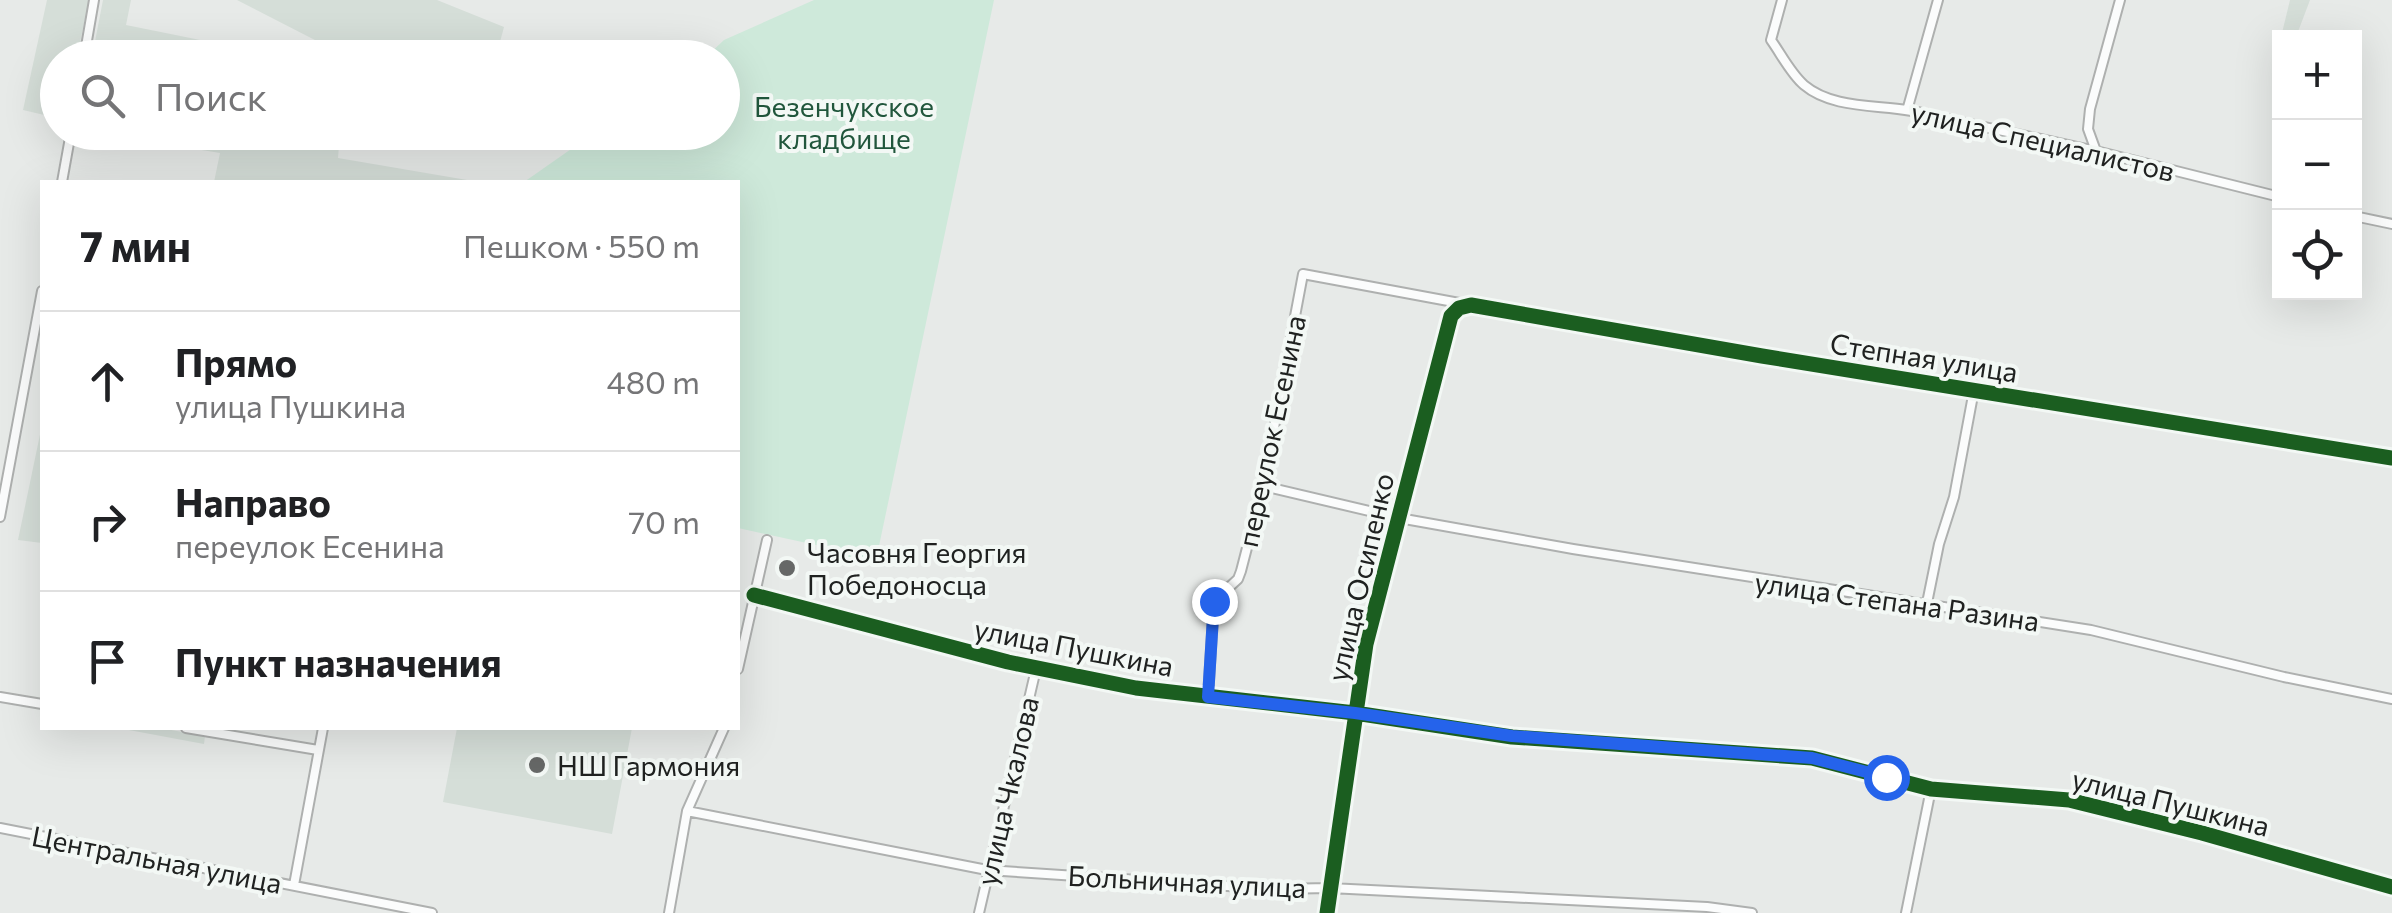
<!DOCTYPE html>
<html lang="ru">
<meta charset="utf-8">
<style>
:root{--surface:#fff;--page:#f6f6f6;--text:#202124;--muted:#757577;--line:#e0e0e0}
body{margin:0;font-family:Commissioner,sans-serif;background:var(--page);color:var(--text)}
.controls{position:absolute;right:30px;top:30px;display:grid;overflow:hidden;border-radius:0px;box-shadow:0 10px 40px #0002}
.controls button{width:90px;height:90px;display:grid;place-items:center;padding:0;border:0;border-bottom:2px solid var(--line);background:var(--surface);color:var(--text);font:50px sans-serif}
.stop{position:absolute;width:30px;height:30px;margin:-22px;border:8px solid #2563eb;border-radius:50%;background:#fff}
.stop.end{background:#2563eb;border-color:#fff;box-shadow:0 2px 10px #0008}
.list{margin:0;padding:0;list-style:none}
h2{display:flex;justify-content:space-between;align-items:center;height:130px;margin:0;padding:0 40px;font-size:42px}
h2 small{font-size:32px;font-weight:400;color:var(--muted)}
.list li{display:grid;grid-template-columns:65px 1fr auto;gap:30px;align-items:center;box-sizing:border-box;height:140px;padding:0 40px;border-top:2px solid var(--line)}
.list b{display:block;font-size:38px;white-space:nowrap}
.list p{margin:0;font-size:32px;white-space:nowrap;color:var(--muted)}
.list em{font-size:32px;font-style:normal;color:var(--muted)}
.icon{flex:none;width:55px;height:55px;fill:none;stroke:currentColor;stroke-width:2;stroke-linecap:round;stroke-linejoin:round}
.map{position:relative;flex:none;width:2392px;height:913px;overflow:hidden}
.search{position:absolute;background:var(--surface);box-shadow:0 10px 40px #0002;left:40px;top:40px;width:700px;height:110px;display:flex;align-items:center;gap:25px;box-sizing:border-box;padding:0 35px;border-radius:55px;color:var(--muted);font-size:38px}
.panel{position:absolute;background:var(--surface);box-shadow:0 10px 40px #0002;left:40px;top:180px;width:700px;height:550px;border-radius:0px}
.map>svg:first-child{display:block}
.built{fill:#d5ded8}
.green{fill:#cee9da}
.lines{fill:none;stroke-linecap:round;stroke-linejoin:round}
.minor-casing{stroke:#aeb0af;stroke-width:12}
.minor{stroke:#fbfcfc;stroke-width:8}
.cycleway-casing{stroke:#f3f8f5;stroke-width:21}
.cycleway{stroke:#1b5e20;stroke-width:15}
.route{stroke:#2563eb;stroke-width:12}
.poi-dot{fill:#666867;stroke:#f3f8f5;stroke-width:4}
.labels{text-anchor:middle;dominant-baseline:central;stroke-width:8;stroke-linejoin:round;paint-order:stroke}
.park-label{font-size:28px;fill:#21563c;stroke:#f3f8f5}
.street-label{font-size:28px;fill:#202221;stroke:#f3f8f5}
.poi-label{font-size:28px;fill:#202221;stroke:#f3f8f5;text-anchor:start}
</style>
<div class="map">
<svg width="2392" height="913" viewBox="0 0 2392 913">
<rect width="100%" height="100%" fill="#e7eae8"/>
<path class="built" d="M47,0h42l-12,57 -19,1 -1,60 -34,-8z
M103,0h28l-5,25 94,19 22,13h-150z
M237,0h200l67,27 -8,30h-148z
M2290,0h20l-14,37h-15z
M97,133h243l-2,25 135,23 -259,1 6,-29z
M42,425v118l-24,-3z
M118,728h42l45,8 -1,8z
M457,728h175l-20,106 -169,-32z"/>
<path class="green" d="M814,0h180l-119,565 -37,-7 1,-8 -101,-22v-346h-214l70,-49 128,-1v-74l-16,-1 18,-17z"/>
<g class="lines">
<g class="minor-casing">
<path id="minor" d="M1782,0l-11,40c10,14 20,34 33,45 33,28 89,17 129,31l163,35 184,46
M84,58l10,-58
M1908,107l30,-107
M2096,151l-8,-22 2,-20 30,-109
M62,182l9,-50
M2354,216l38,8
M1263,486l136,32 174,31 518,81 193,47 108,22
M0,517l42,-226
M754,595l254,67 128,26 219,25 157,24 300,21 119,31 138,11 133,33 190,54
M1927,603l12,-59 15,-47 20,-107
M738,669l29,-129
M0,697l42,7
M1208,697l6,-96 24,-22 3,-8 22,-85 40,-212 167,31
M186,728l132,22
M687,811l300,59 287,19 56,-1 377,19 45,6
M0,828l432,85
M294,885l29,-157
M669,913l18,-102 37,-83
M979,913l57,-244
M1327,913l39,-269 85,-328 8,-8 12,-3 291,51 630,102
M1906,913l25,-124"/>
</g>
<use href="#minor" class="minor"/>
<g class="cycleway-casing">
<path id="cycleway" d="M754,595l254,67 128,26 219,25 157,24 300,21 119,31 138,11 133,33 190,54
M1327,913l39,-269 85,-328 8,-8 12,-3 291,51 630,102"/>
</g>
<use href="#cycleway" class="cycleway"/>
</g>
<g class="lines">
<path class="route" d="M1214,601l-6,96 147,16 157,23 300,22 74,19"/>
</g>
<g class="poi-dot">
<circle cx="787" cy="568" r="10"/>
<circle cx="537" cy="765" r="10"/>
</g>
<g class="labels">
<g class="park-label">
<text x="844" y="106">Безенчукское<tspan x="844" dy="32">кладбище</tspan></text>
</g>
<g class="street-label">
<text transform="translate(2043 141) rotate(13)">улица Специалистов</text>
<text transform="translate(1924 357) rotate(9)">Степная улица</text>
<text transform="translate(1271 431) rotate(-78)">переулок Есенина</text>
<text transform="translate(1360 577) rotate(-77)">улица Осипенко</text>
<text transform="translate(1897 601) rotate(8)">улица Степана Разина</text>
<text transform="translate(1074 647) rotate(11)">улица Пушкина</text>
<text transform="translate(1007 791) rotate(-77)">улица Чкалова</text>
<text transform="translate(2171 802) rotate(14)">улица Пушкина</text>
<text transform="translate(157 859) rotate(11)">Центральная улица</text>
<text transform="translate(1187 881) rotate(3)">Больничная улица</text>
</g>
<g class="poi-label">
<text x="807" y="552">Часовня Георгия<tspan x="807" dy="32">Победоносца</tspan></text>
<text x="557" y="765">НШ Гармония</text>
</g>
</g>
</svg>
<div class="controls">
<button>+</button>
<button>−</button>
<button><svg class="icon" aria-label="locate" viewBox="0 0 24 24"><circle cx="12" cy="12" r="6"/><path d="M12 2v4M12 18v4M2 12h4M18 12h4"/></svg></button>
</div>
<div class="stop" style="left:1886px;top:777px"></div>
<div class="stop end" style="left:1214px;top:601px"></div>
<div class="search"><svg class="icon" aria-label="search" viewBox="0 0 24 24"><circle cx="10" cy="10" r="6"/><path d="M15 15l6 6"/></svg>Поиск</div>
<section class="panel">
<h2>7 мин<small>Пешком · 550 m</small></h2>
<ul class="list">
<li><svg class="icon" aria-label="ahead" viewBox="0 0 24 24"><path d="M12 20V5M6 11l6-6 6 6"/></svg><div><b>Прямо</b><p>улица Пушкина</p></div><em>480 m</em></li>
<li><svg class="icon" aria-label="right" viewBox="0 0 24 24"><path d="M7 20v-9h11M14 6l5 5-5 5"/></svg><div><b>Направо</b><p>переулок Есенина</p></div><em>70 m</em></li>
<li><svg class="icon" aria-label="arrive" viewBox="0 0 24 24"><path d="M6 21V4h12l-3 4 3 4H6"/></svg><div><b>Пункт назначения</b></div></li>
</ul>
</section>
</div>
